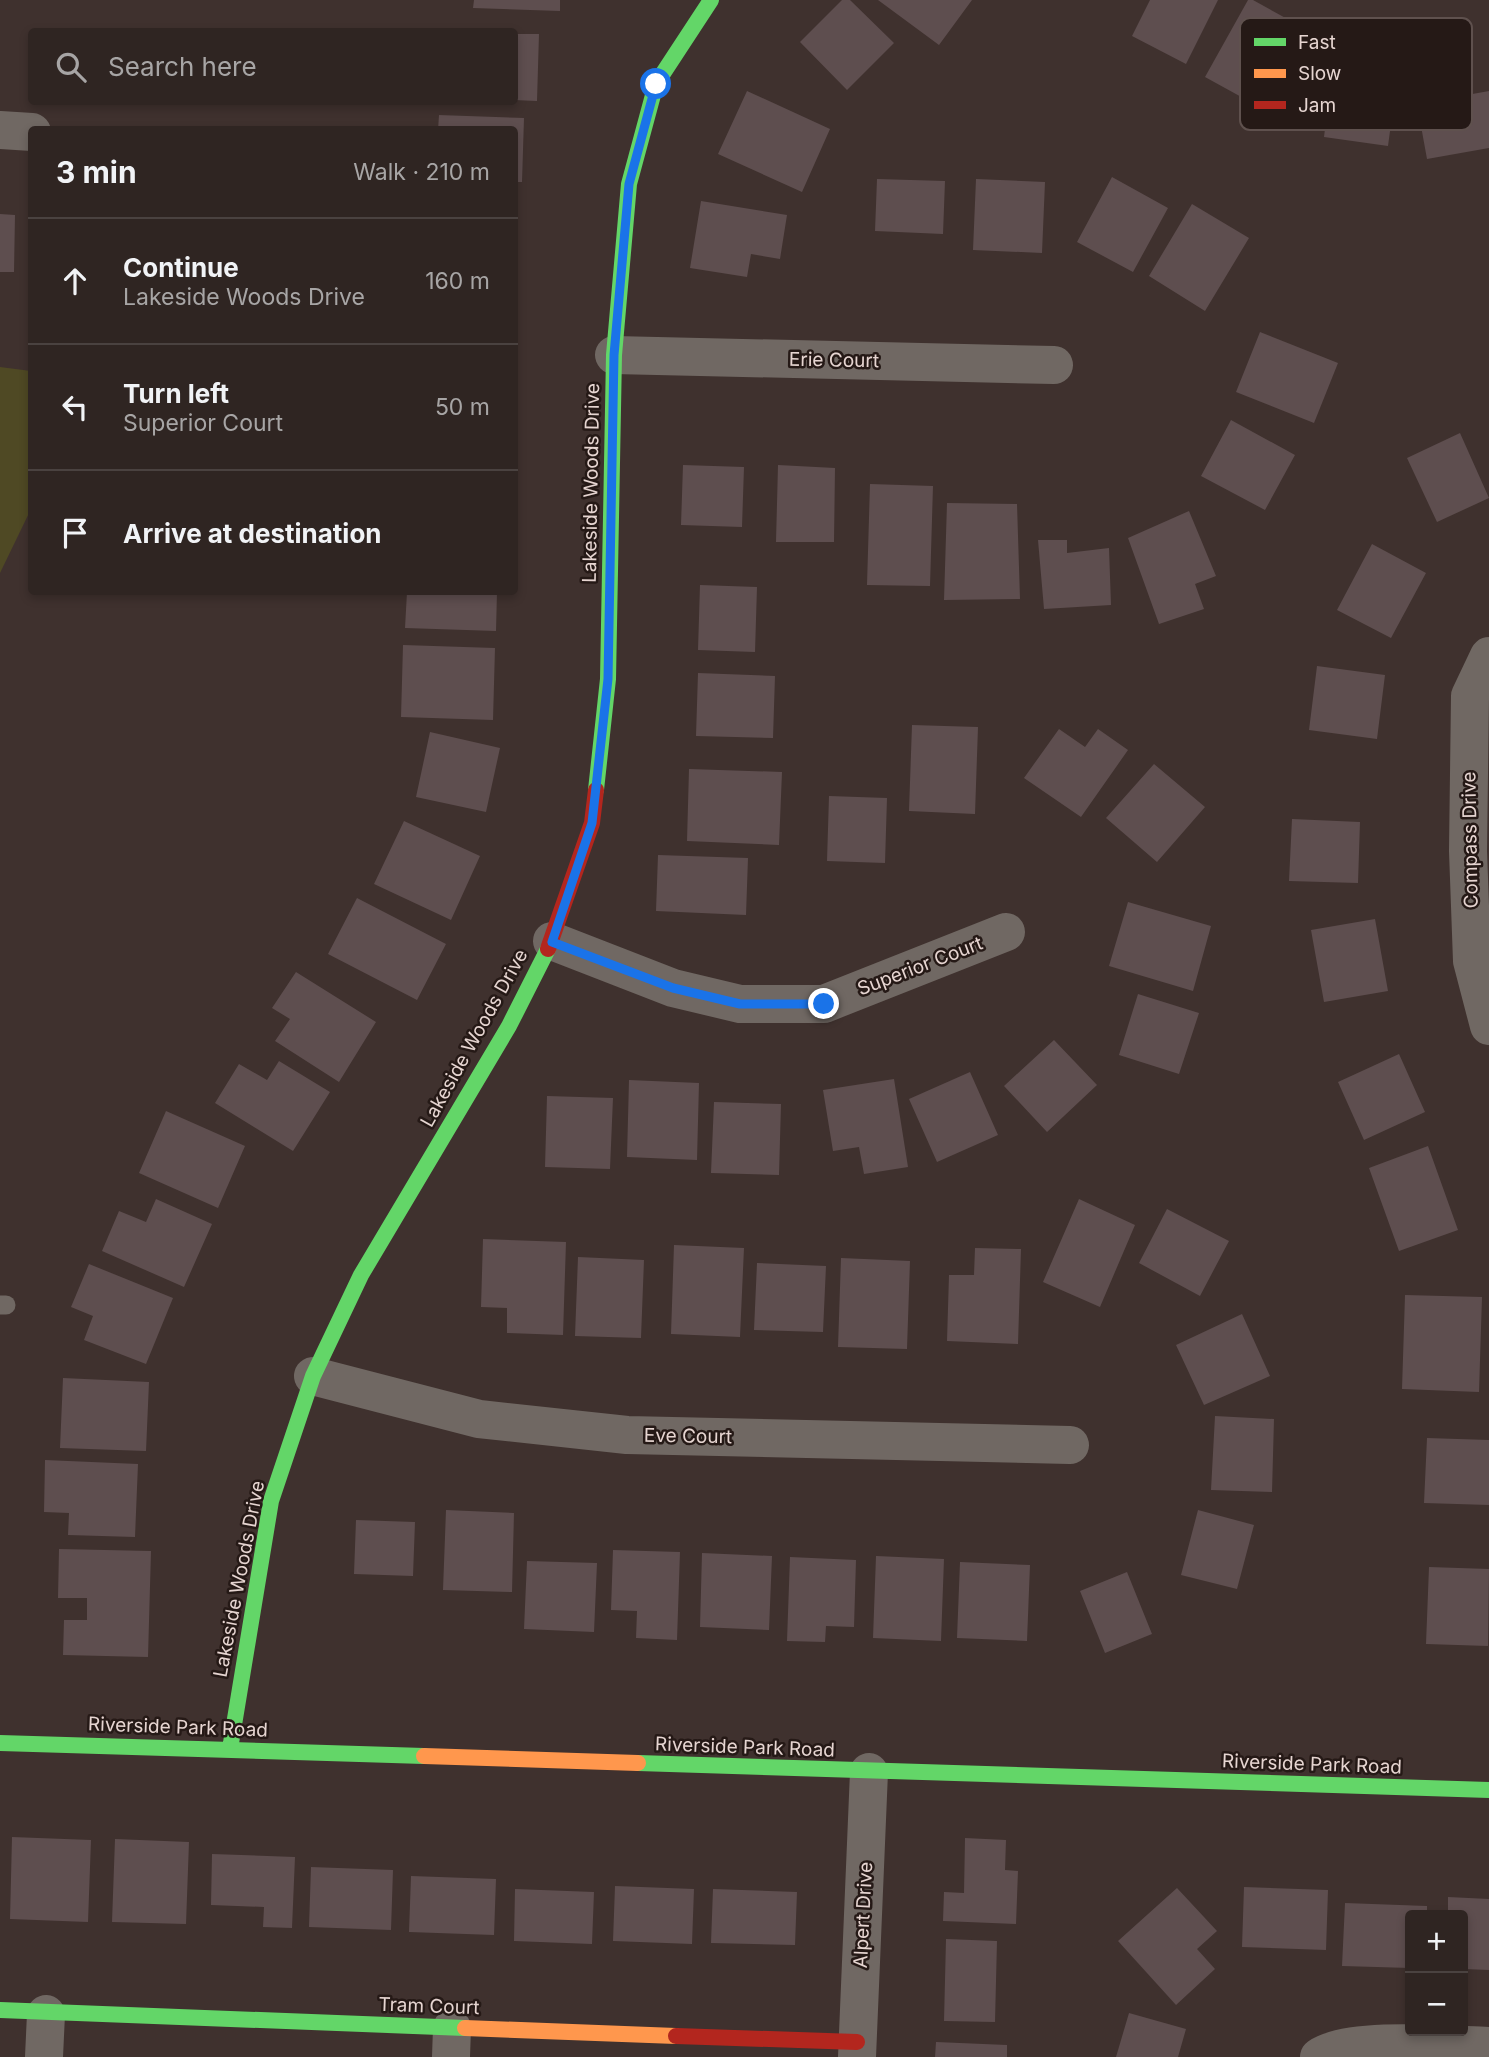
<!DOCTYPE html>
<meta charset="utf-8">
<style>
:root{--surface:#2f2522;--page:#372d2a;--text:#f1f3f6;--muted:#a7a5a5;--line:#4a4240}
body{margin:0;font-family:Inter,sans-serif;background:var(--page);color:var(--text)}
.controls{position:absolute;right:21px;bottom:21px;display:grid;overflow:hidden;border-radius:7px;box-shadow:0 4px 10px #0003}
.controls button{width:63px;height:63px;display:grid;place-items:center;padding:0;border:0;border-bottom:2px solid var(--line);background:var(--surface);color:var(--text);font:35px sans-serif}
.stop{position:absolute;width:21px;height:21px;margin:-16px;border:5px solid #1a73e8;border-radius:50%;background:#fff}
.stop.end{background:#1a73e8;border-color:#fff;box-shadow:0 2px 7px #0008}
.list{margin:0;padding:0;list-style:none}
h2{display:flex;justify-content:space-between;align-items:center;height:91px;margin:0;padding:0 28px;font-size:30px}
h2 small{font-size:23px;font-weight:400;color:var(--muted)}
.list li{display:grid;grid-template-columns:46px 1fr auto;gap:21px;align-items:center;box-sizing:border-box;height:126px;padding:0 28px;border-top:2px solid var(--line)}
.list b{display:block;font-size:26px;white-space:nowrap}
.list p{margin:0;font-size:23px;white-space:nowrap;color:var(--muted)}
.list em{font-size:23px;font-style:normal;color:var(--muted)}
.icon{flex:none;width:38px;height:38px;fill:none;stroke:currentColor;stroke-width:2;stroke-linecap:round;stroke-linejoin:round}
.map{position:relative;flex:none;width:1489px;height:2057px;overflow:hidden}
.search{position:absolute;background:var(--surface);box-shadow:0 4px 10px #0003;left:28px;top:28px;width:490px;height:77px;display:flex;align-items:center;gap:18px;box-sizing:border-box;padding:0 24px;border-radius:7px;color:var(--muted);font-size:26px}
.panel{position:absolute;background:var(--surface);box-shadow:0 4px 10px #0003;left:28px;top:126px;width:490px;height:469px;border-radius:7px}
.map>svg:first-child{display:block}
.green{fill:#4f4924}
.building{fill:#5e4e4f}
.lines{fill:none;stroke-linecap:round;stroke-linejoin:round}
.lane{stroke:#706863;stroke-width:19}
.street{stroke:#706863;stroke-width:38}
.fast{stroke:#63d668;stroke-width:16}
.slow{stroke:#ff974d;stroke-width:16}
.jam{stroke:#b3261e;stroke-width:16}
.route{stroke:#1a73e8;stroke-width:9}
.labels{text-anchor:middle;dominant-baseline:central;stroke-width:5;stroke-linejoin:round;paint-order:stroke}
.street-label{font-size:19px;fill:#e6d5d1;stroke:#251916}
.key{fill:#251916;stroke:#5f514e;stroke-width:2}
.key-label{font-size:19px;fill:#e6d5d1}
</style>
<div class="map">
<svg width="1489" height="2057" viewBox="0 0 1489 2057">
<rect width="100%" height="100%" fill="#3f312e"/>
<path class="green" d="M0,367l31,4v138l-31,64z"/>
<path class="building" d="M474,0h86v11l-87,-3z
M842,0h8l44,43 -47,47 -47,-48z
M878,0h94l-33,45z
M1150,0h68l-32,64 -54,-28z
M1248,0h5l58,32 -32,56 -22,-12 -12,23 -40,-22z
M514,34h25l-2,67 -23,-1z
M1332,70l65,9 -9,67 -64,-9z
M747,91l83,38 -28,63 -84,-38z
M1489,91v57l-62,11 -10,-55z
M439,115l85,3 -2,64h-8v-52h-76z
M1112,177l56,31 -35,64 -56,-30z
M877,179l68,2 -2,53 -68,-3z
M976,179l69,3 -3,71 -69,-3z
M701,201l86,14 -7,44 -29,-5 -4,23 -57,-9z
M1192,204l57,34 -44,73 -56,-35z
M0,214l15,1 -1,57h-14z
M1260,332l78,31 -24,60 -78,-31z
M1231,420l64,35 -30,55 -64,-34z
M1460,433l29,65 -52,24 -30,-64z
M683,465l61,2 -2,60 -61,-2z
M778,465l57,3 -1,74h-58z
M870,484l63,2 -3,100 -63,-1z
M947,503l70,1 3,95 -76,1z
M1189,511l27,65 -21,8 9,25 -45,15 -31,-86z
M1038,540h29v13l42,-5 2,57 -67,4z
M1372,544l54,29 -35,65 -54,-28z
M700,585l57,2 -2,65 -57,-2z
M407,592h90l-1,39 -91,-3z
M403,645l92,3 -2,72 -92,-3z
M1317,666l68,9 -8,64 -68,-9z
M698,673l77,3 -2,62 -77,-2z
M912,725l66,2 -3,87 -66,-3z
M1059,729l26,18 13,-18 30,21 -47,67 -57,-39z
M430,732l70,16 -14,64 -70,-15z
M1154,764l51,43 -48,55 -51,-44z
M689,769l93,3 -3,73 -92,-4z
M829,796l58,2 -2,65 -58,-2z
M1292,819l68,3 -2,61 -69,-2z
M404,821l76,35 -29,64 -77,-36z
M658,855l90,3 -2,57 -90,-4z
M357,898l89,46 -29,56 -89,-46z
M1128,902l83,24 -18,65 -84,-25z
M1375,919l13,72 -64,11 -13,-72z
M296,972l80,50 -37,60 -64,-41 15,-22 -18,-11z
M1138,994l61,19 -20,61 -60,-19z
M1054,1040l43,45 -50,47 -43,-46z
M1399,1054l26,58 -61,28 -26,-58z
M279,1061l51,31 -37,59 -78,-48 24,-39 28,16z
M970,1072l28,63 -61,27 -28,-63z
M894,1079l14,88 -44,7 -5,-27 -26,4 -10,-61z
M629,1080l70,3 -2,77 -70,-3z
M547,1096l66,2 -3,71 -65,-2z
M714,1102l67,2 -2,71 -68,-2z
M166,1111l79,35 -27,62 -79,-35z
M1428,1146l30,84 -59,21 -30,-83z
M156,1199l56,25 -28,63 -82,-36 17,-40 27,11z
M1079,1199l56,26 -35,82 -57,-25z
M1167,1209l62,32 -29,55 -61,-33z
M483,1239l83,3 -3,93 -56,-2v-25l-26,-1z
M674,1245l70,3 -4,89 -69,-3z
M975,1248l46,1 -3,95 -71,-3 2,-66h25z
M578,1257l66,3 -3,78 -66,-2z
M841,1258l69,3 -3,88 -69,-2z
M757,1263l69,3 -3,66 -69,-2z
M89,1264l84,34 -27,66 -62,-24 9,-24 -22,-9z
M1405,1295l77,2 -3,95 -77,-3z
M1242,1314l28,62 -66,29 -28,-60z
M63,1378l86,4 -3,69 -86,-3z
M1215,1416l59,3 -2,73 -61,-2z
M1427,1438l62,2v65l-65,-2z
M45,1460l93,4 -3,73 -67,-2 1,-22 -25,-1z
M446,1510l68,3 -2,79 -69,-2z
M1198,1510l56,15 -17,64 -56,-14z
M356,1520l59,2 -2,54 -59,-2z
M59,1549l92,2 -3,106 -85,-2 1,-35h23v-22h-29z
M613,1550l67,2 -3,88 -41,-2 1,-27 -26,-1z
M702,1553l70,3 -3,74 -69,-3z
M876,1556l68,3 -3,82 -68,-3z
M790,1557l66,3 -2,67 -28,-1 -1,16 -38,-1z
M527,1561l70,2 -3,69 -70,-3z
M960,1562l70,3 -3,76 -70,-3z
M1429,1567l60,2 -1,77 -62,-2z
M1127,1572l25,62 -47,19 -25,-62z
M12,1837l79,3 -3,82 -78,-3z
M965,1838l41,2 -1,30 13,1 -2,53 -73,-3 1,-29 20,1z
M115,1839l74,3 -3,82 -74,-2z
M212,1854l83,3 -3,71 -29,-1 1,-20 -53,-2z
M311,1867l82,3 -2,60 -82,-3z
M411,1876l85,3 -2,56 -85,-3z
M615,1886l79,3 -2,55 -79,-3z
M1244,1887l84,3 -2,60 -84,-3z
M1177,1888l40,43 -20,18 18,20 -39,36 -58,-64z
M515,1889l79,3 -2,52 -78,-3z
M713,1889l84,3 -2,53 -84,-2z
M1448,1897l41,2v71l-26,-1v-54h-15z
M1345,1903l82,3v9h-17v53l-68,-2z
M946,1939l51,2 -2,81 -51,-1z
M1129,2013l57,16 -8,28h-62z
M936,2042l71,3v12h-72z"/>
<g class="lines">
<path class="lane" d="M0,1305h6"/>
<path class="street" d="M0,130l32,2
M614,355l440,10
M1489,656l-19,40 -2,155 4,110 17,65
M552,941l121,47 67,16h84l182,-72
M313,1376l166,43 148,16 443,10
M44,2057l2,-43
M451,2057l1,-29
M857,2057l12,-285
M1319,2057c30,-21 131,-12 170,-11"/>
<path class="fast" d="M596,790l12,-111 6,-324 15,-171 27,-100 55,-84
M0,1743l424,13
M230,1749l41,-248 42,-125 48,-101 148,-249 39,-77
M638,1763l851,27
M0,2010l465,18"/>
<path class="slow" d="M424,1756l214,7
M465,2028l211,8"/>
<path class="jam" d="M548,949l44,-126 4,-33
M676,2036l181,6"/>
</g>
<g class="lines">
<path class="route" d="M656,84l-27,100 -15,171 -6,324 -16,144 -40,119 121,46 67,16h84"/>
</g>
<g class="labels">
<g class="street-label">
<text transform="translate(834 360) rotate(1)">Erie Court</text>
<text transform="translate(591 483) rotate(-89)">Lakeside Woods Drive</text>
<text transform="translate(1470 840) rotate(-91)">Compass Drive</text>
<text transform="translate(920 966) rotate(-21)">Superior Court</text>
<text transform="translate(474 1038) rotate(-61)">Lakeside Woods Drive</text>
<text transform="translate(688 1436) rotate(1)">Eve Court</text>
<text transform="translate(239 1579) rotate(-79)">Lakeside Woods Drive</text>
<text transform="translate(178 1727) rotate(2)">Riverside Park Road</text>
<text transform="translate(745 1747) rotate(2)">Riverside Park Road</text>
<text transform="translate(1312 1764) rotate(2)">Riverside Park Road</text>
<text transform="translate(863 1915) rotate(-87)">Alpert Drive</text>
<text transform="translate(429 2006) rotate(2)">Tram Court</text>
</g>
</g>
<rect x="1240" y="18" width="232" height="112" rx="10" class="key"/>
<rect x="1254" y="38" width="32" height="8" fill="#63d668"/>
<rect x="1254" y="69" width="32" height="9" fill="#ff974d"/>
<rect x="1254" y="101" width="32" height="8" fill="#b3261e"/>
<g class="key-label">
<text x="1298" y="49">Fast</text>
<text x="1298" y="80">Slow</text>
<text x="1298" y="112">Jam</text>
</g>
</svg>
<div class="controls">
<button>+</button>
<button>−</button>
</div>
<div class="stop" style="left:656px;top:84px"></div>
<div class="stop end" style="left:824px;top:1004px"></div>
<div class="search"><svg class="icon" aria-label="search" viewBox="0 0 24 24"><circle cx="10" cy="10" r="6"/><path d="M15 15l6 6"/></svg>Search here</div>
<section class="panel">
<h2>3 min<small>Walk · 210 m</small></h2>
<ul class="list">
<li><svg class="icon" aria-label="ahead" viewBox="0 0 24 24"><path d="M12 20V5M6 11l6-6 6 6"/></svg><div><b>Continue</b><p>Lakeside Woods Drive</p></div><em>160 m</em></li>
<li><svg class="icon" aria-label="left" viewBox="0 0 24 24"><path d="M17 20v-9H6M10 6l-5 5 5 5"/></svg><div><b>Turn left</b><p>Superior Court</p></div><em>50 m</em></li>
<li><svg class="icon" aria-label="arrive" viewBox="0 0 24 24"><path d="M6 21V4h12l-3 4 3 4H6"/></svg><div><b>Arrive at destination</b></div></li>
</ul>
</section>
</div>
